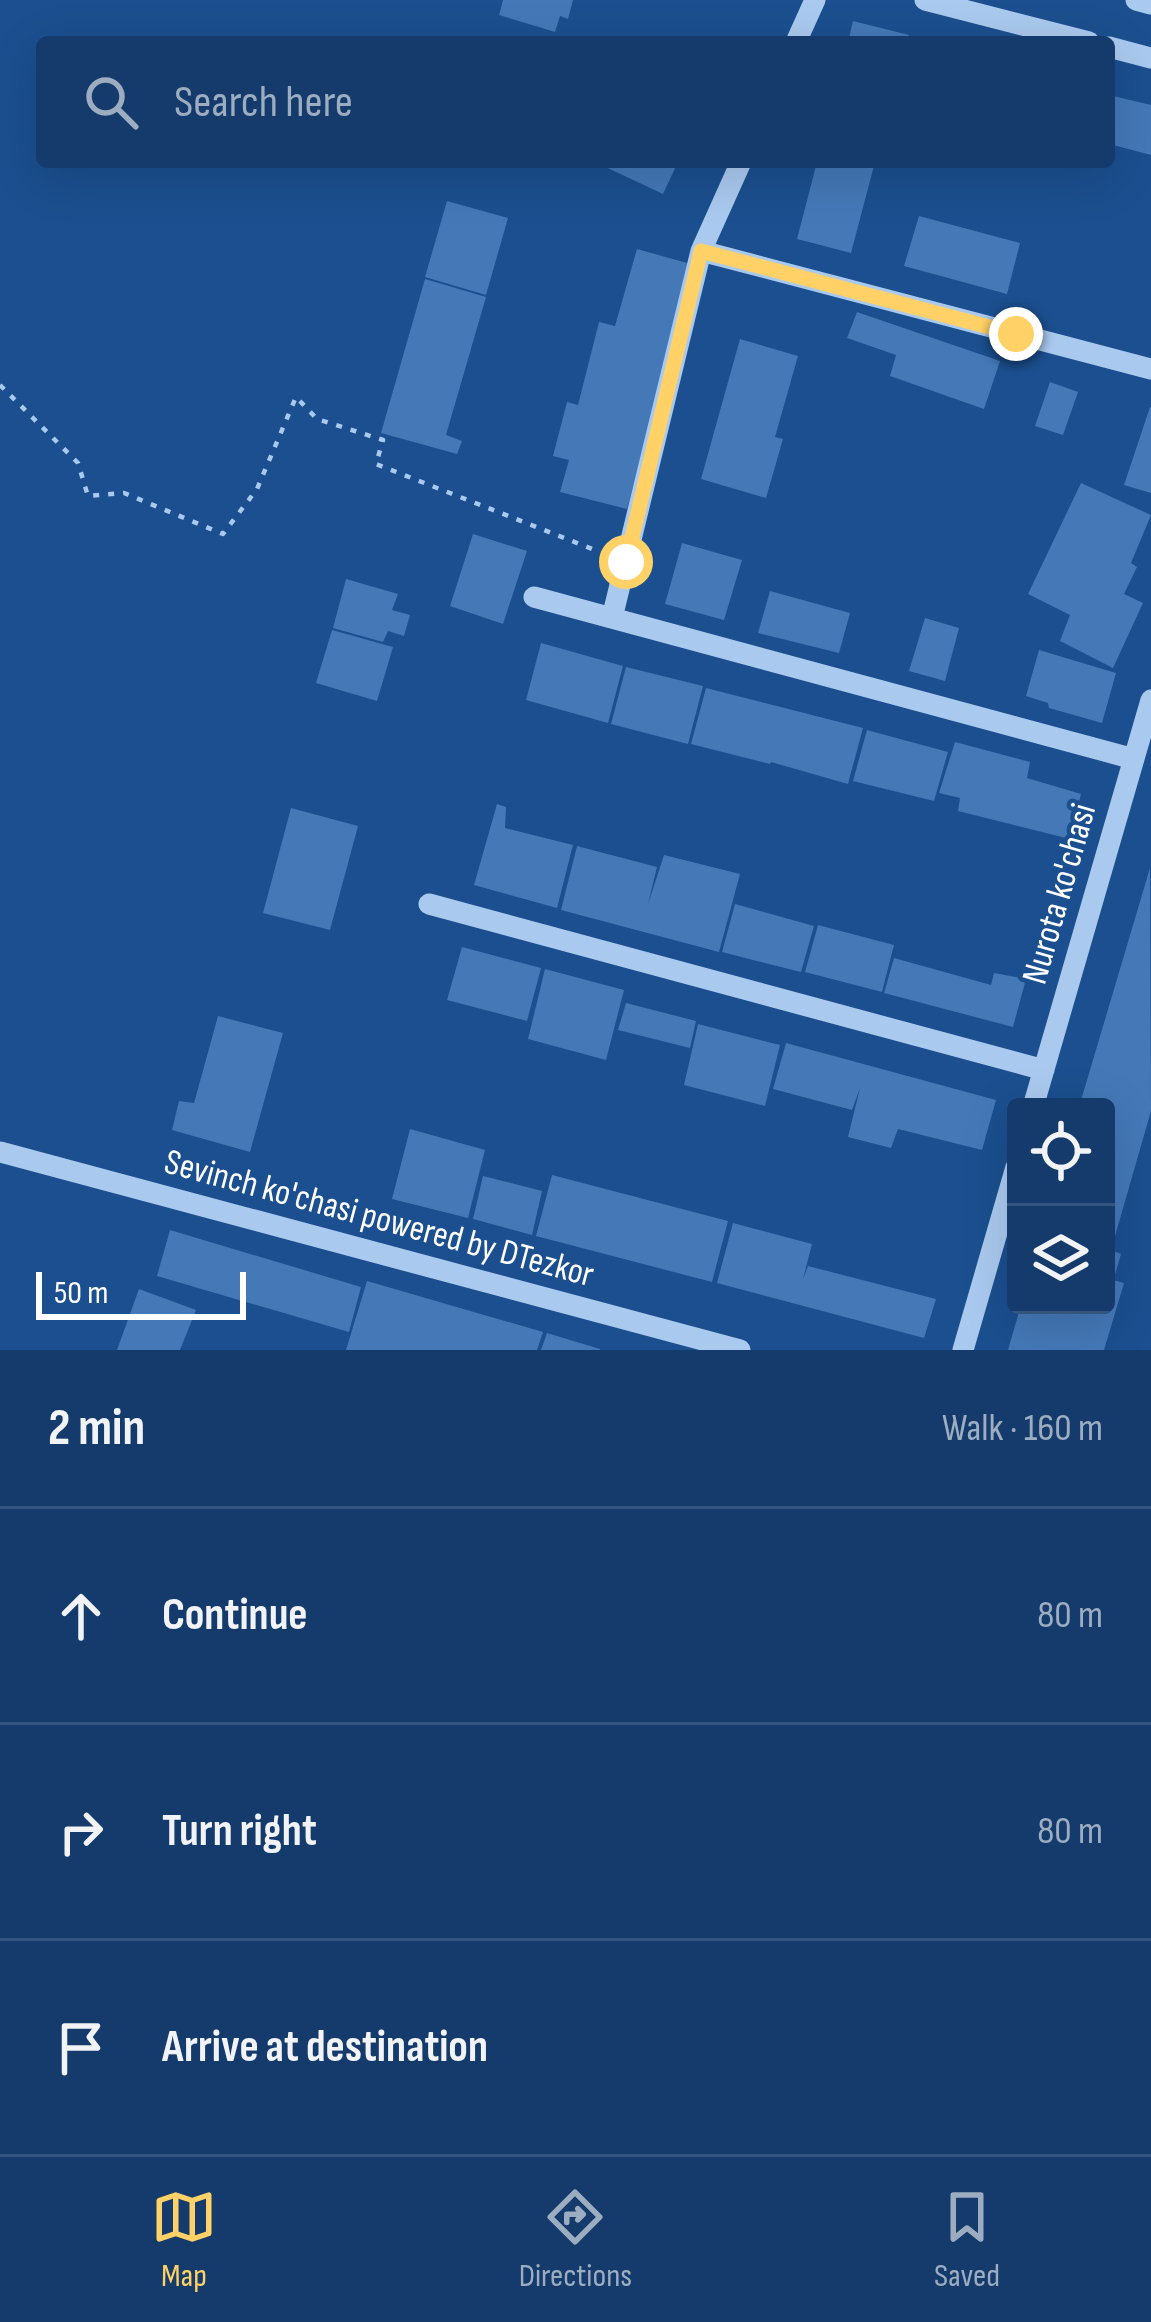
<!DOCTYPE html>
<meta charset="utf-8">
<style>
:root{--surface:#143b6b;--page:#214673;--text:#f1f3f6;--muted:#9dadc1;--line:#33557e;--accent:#ffd166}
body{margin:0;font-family:"Sofia Sans Condensed",sans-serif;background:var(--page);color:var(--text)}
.controls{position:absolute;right:36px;bottom:36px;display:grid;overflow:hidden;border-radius:12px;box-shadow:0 12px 48px #0002}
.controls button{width:108px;height:108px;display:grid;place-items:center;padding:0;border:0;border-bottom:3px solid var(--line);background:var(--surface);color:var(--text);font:60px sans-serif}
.scale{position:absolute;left:36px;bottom:30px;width:210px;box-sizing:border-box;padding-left:12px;border:6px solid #fff;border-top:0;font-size:33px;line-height:42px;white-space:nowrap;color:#fff;-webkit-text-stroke:9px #1b4f8f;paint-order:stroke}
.stop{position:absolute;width:36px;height:36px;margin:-27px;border:9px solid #ffd166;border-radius:50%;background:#fff}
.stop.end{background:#ffd166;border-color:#fff;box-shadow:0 3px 12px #0008}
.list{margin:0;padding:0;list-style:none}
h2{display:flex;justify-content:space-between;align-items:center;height:156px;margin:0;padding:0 48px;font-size:51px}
h2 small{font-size:39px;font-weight:400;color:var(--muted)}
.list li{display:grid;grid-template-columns:78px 1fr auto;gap:36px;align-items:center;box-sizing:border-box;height:216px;padding:0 48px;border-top:3px solid var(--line)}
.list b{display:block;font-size:45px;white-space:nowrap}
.list em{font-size:39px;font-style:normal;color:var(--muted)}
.icon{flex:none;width:66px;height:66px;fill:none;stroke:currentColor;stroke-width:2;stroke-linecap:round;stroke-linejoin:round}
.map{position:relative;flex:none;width:1151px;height:1350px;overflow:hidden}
.search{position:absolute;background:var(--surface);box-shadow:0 12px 48px #0002;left:36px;right:36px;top:36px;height:132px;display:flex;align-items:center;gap:30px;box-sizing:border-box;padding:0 42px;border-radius:12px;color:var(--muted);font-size:45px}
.sheet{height:804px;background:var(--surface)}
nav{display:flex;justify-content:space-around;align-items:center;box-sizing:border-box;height:168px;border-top:3px solid var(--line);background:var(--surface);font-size:33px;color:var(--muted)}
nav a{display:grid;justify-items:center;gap:6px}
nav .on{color:var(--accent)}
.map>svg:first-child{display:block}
.building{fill:#4478b7}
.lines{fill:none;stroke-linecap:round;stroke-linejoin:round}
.path{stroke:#a9c9ee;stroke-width:4.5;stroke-dasharray:6 9;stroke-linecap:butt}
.minor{stroke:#a9c9ee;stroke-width:21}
.route{stroke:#ffd166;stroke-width:15}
.labels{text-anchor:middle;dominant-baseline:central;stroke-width:9;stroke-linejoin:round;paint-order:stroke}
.street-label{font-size:36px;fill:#fff;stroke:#1b4f8f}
</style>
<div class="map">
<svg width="1151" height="1350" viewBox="0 0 1151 1350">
<rect width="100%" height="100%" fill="#1b4f8f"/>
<path class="building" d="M503,0h70l-5,19 -8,-3 -5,16 -56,-17z
M853,21l56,14 -2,7h-59z
M1109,95l42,10v50l-38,-10 -4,9z
M595,162h83l-15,32z
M817,162h58l-24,91 -54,-14z
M447,201l61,17 -22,77 -61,-18z
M919,216l101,27 -13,51 -103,-28z
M637,249l68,19 -55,156 -23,85 -67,-17 9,-32 -16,-4 14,-54 11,3 21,-83 16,4z
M425,279l61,18 -40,138 16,6 -5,13 -76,-21z
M857,312l143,49 -16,48 -94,-33 6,-21 -49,-17z
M740,339l58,17 -23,81 8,2 -17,59 -65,-19z
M1050,382l28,10 -15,43 -28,-9z
M1150,407h1v86l-27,-8z
M1081,483l70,32 -20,48 6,4 -13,27 19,9 -30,65 -53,-27 10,-26 -42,-21z
M473,534l54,17 -24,73 -53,-18z
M682,543l60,17 -18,60 -59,-16z
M346,579l52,15 -6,16 18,5 -6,21 -16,-5 -5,11 -50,-14z
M770,591l80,22 -11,40 -81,-20z
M925,618l34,10 -14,53 -36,-10z
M332,630l61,17 -16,54 -61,-18z
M541,643l82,23 -15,57 -82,-23z
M1039,650l77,23 -14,50 -53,-15 -1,-5 -22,-7z
M626,667l77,19 -15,58 -77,-20z
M706,688l157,40 -15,56 -77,-22 -1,2 -79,-20z
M867,730l81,22 -14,49 -81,-20z
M955,742l75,20 -3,16 54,16 -11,45 -112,-28 2,-13 -21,-5z
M497,804l9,3 -1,21 68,17 -16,63 -83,-23z
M291,808l67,18 -28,104 -67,-17z
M577,846l80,21 -9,37 16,-49 76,19 -21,78 -158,-42z
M1150,868l1,243 -40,139 10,4 -7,24 -8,-2v-169h-27z
M735,904l79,22 -13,46 -79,-20z
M818,925l76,20 -12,47 -77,-20z
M462,947l79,21 -14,53 -80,-21z
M894,958l97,27 3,-12 32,6 -13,48 -129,-34z
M545,969l79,21 -18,70 -78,-21z
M626,1003l70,18 -6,27 -72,-18z
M218,1016l65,17 -33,119 -78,-22 7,-29 15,2z
M698,1024l82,21 -15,61 -81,-21z
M786,1043l210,57 -14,50 -84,-21 -7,19 -43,-11 12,-49 -8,22 -79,-21z
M410,1129l75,21 -17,68 -76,-19z
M552,1175l176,46 -16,61 -176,-46z
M483,1176l59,15 -10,44 -59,-16z
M733,1223l79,21 -9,35 5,-13 128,33 -12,39 -207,-55z
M170,1230l191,57 -12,45 -192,-56z
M1106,1278l18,5 -20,67h-96l13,-45h85z
M367,1281l176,51 -6,18h-191z
M139,1289l57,21 -16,40h-63z
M547,1333l53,16v1h-59z"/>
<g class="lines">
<path class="path" d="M0,385l78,78 10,33 36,-3 99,41 34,-45 39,-92 21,22 66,21 -7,24 224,88"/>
<path class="minor" d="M925,0l164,42
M1136,0l15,4
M796,42l19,-42
M1109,47l42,11
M701,251l450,118
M534,597l600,162
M612,618l89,-367 40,-89
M429,904l615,166
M1033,1107l118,-407
M0,1152l740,198
M963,1350l53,-183"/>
</g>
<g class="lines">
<path class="route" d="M626,562l75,-311 315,83"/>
</g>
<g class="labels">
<g class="street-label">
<text transform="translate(1060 894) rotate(-74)">Nurota ko'chasi</text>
<text transform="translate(379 1219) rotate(15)">Sevinch ko'chasi powered by DTezkor</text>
</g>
</g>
</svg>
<div class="controls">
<button><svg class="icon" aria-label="locate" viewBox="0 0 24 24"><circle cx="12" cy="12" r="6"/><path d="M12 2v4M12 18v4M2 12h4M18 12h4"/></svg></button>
<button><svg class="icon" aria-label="layers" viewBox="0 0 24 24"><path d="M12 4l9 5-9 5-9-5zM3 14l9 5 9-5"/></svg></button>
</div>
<div class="scale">50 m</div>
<div class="stop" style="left:626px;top:562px"></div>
<div class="stop end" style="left:1016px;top:334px"></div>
<div class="search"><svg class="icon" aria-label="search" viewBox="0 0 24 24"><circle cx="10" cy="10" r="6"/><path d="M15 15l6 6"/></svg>Search here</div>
</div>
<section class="sheet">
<h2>2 min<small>Walk · 160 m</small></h2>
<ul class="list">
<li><svg class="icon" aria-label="ahead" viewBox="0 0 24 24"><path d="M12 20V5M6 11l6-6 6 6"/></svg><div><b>Continue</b></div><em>80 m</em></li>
<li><svg class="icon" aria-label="right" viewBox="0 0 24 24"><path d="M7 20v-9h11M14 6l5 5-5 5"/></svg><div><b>Turn right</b></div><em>80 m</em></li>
<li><svg class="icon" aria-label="arrive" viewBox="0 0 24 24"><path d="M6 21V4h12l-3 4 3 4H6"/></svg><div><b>Arrive at destination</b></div></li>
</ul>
</section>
<nav>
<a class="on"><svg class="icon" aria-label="map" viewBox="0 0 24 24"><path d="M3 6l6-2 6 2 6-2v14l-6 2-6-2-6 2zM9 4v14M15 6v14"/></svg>Map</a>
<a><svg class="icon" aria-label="directions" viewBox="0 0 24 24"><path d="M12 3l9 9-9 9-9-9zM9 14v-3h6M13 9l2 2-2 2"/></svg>Directions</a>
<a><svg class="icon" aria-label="saved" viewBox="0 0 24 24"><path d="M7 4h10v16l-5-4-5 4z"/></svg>Saved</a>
</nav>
